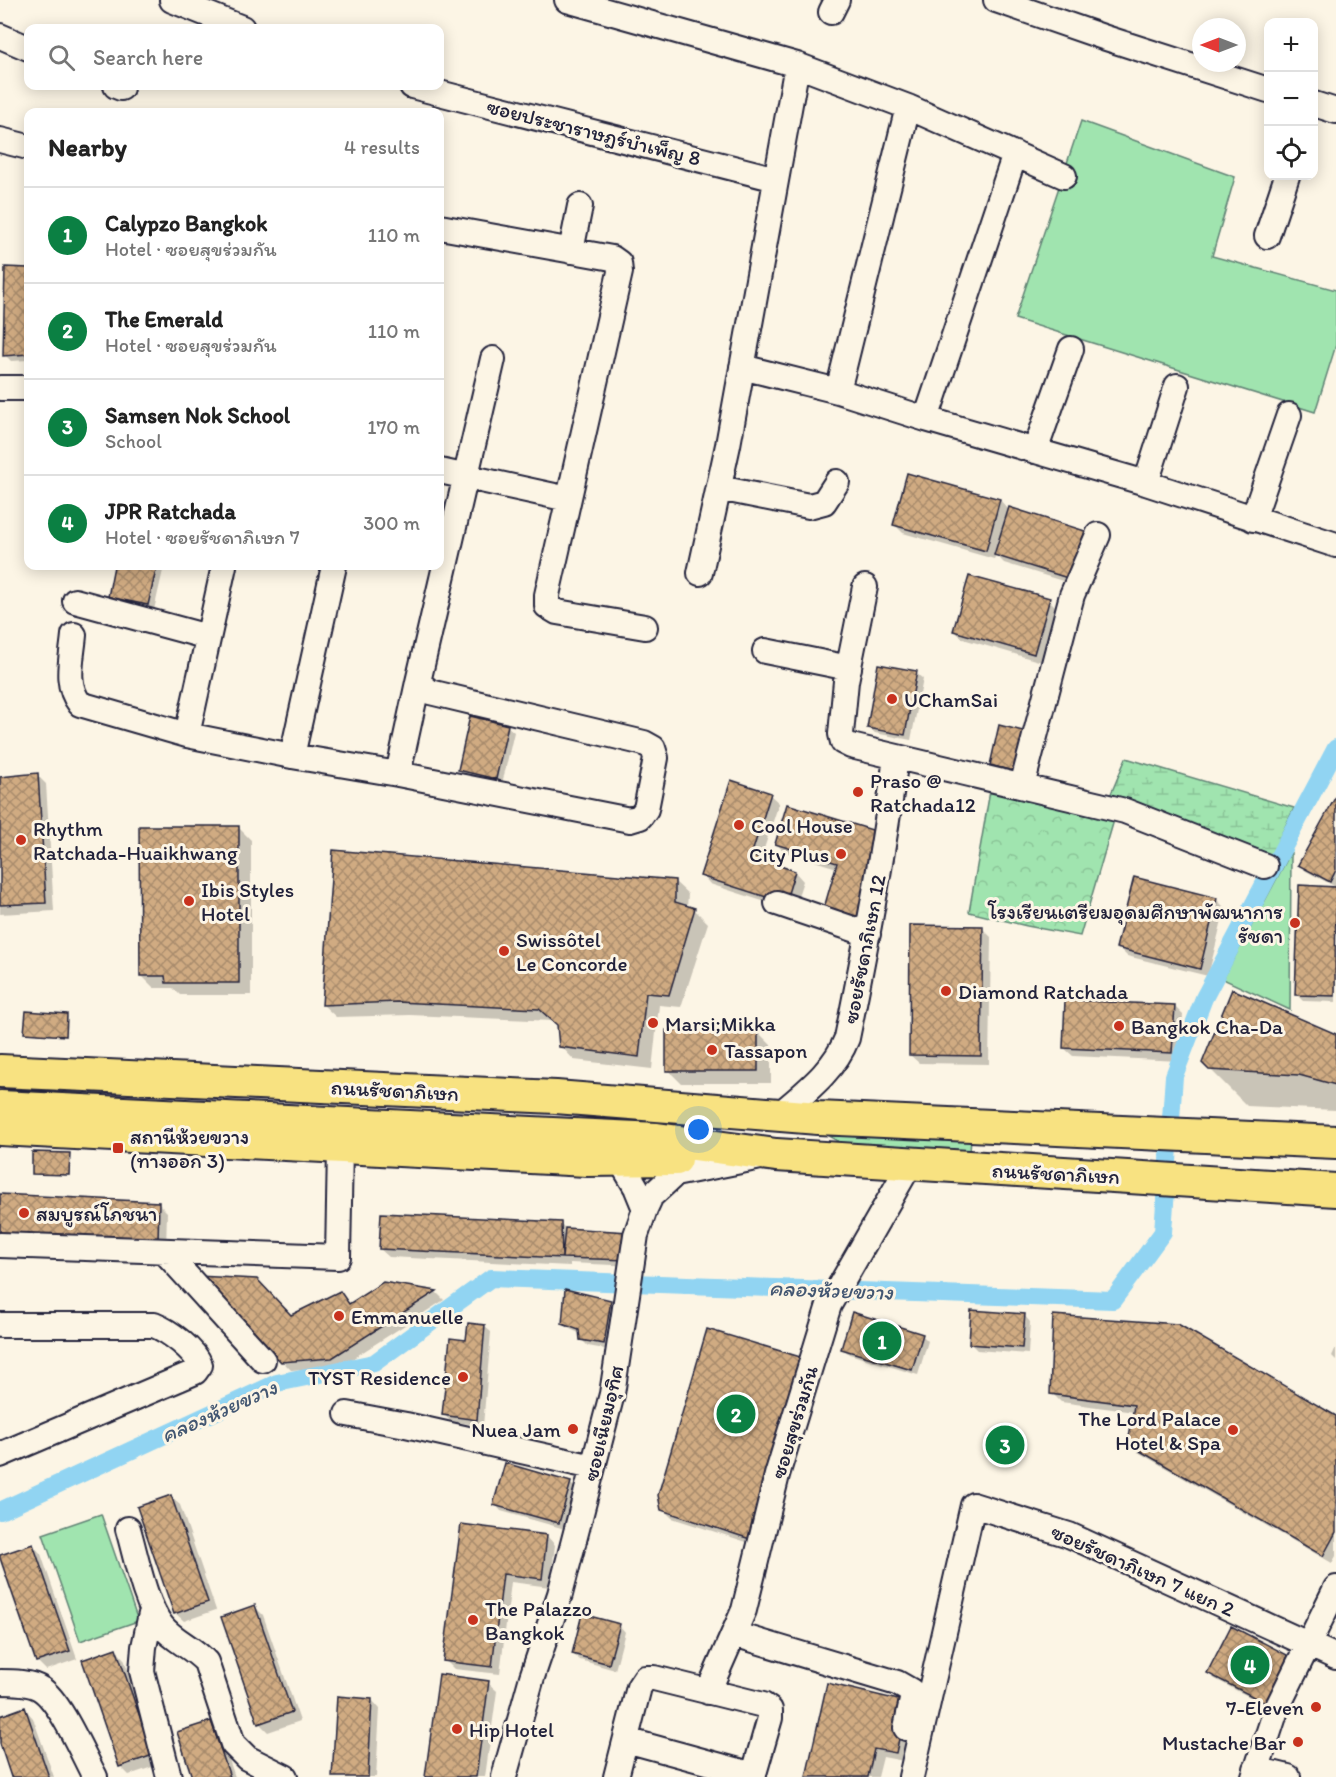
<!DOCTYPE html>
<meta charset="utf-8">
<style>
:root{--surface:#fff;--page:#f2f2f2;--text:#222;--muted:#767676;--line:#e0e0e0;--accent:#0b8043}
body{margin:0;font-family:Itim,"Playpen Sans Thai",sans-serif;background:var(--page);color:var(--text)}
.controls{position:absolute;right:18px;top:18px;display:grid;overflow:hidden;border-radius:12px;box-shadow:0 3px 15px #0003}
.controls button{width:54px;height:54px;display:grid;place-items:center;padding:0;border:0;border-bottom:2px solid var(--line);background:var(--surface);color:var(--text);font:30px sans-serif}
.compass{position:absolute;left:1192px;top:18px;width:54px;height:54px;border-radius:50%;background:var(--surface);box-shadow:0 3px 15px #0003;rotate:270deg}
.you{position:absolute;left:699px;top:1130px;width:21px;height:21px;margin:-15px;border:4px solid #fff;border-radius:50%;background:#1a73e8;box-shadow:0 0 0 9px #1a73e833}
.badge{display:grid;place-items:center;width:39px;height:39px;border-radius:50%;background:var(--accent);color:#fff;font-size:20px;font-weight:700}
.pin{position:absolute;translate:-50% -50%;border:3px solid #fff;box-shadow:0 2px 6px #0006}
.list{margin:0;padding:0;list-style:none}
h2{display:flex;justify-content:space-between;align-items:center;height:78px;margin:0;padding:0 24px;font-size:26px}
h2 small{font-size:20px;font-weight:400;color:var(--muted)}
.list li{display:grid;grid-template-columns:39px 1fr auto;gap:18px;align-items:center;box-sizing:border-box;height:96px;padding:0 24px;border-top:2px solid var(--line)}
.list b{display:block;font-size:22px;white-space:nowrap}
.list p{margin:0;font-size:20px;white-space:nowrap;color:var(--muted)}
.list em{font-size:20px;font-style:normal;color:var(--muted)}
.icon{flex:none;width:33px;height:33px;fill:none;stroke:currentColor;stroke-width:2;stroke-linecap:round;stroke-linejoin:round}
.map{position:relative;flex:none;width:1336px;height:1777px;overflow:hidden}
.search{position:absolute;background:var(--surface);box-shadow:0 3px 15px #0003;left:24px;top:24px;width:420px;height:66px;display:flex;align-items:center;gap:15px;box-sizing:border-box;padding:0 21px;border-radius:12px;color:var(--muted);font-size:22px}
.panel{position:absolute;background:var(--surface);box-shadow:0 3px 15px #0003;left:24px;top:108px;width:420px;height:462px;border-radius:12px}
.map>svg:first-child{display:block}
.green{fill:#a0e4af;stroke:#618375;stroke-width:1.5}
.forest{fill:url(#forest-crowns);stroke:#618375;stroke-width:1.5}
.wetland{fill:url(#wetland-marsh);stroke:#618375;stroke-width:1.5}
.shadow{fill:#0003}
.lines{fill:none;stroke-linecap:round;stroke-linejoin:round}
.canal{stroke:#91d4f2;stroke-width:18}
.building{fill:url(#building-cross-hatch);stroke:#22223b;stroke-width:1.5}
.minor-casing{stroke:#22223b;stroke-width:28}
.major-casing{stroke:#22223b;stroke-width:36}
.minor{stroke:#fcf5e5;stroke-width:24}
.major{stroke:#f8e281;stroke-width:32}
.poi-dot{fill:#c8321e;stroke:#fcf5e5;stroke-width:2}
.labels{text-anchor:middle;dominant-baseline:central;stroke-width:6;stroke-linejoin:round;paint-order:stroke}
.street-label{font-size:21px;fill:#22223b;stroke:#fcf5e5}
.poi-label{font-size:21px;fill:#22223b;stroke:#fcf5e5;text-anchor:start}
.water-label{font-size:22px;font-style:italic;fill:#435772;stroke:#fcf5e5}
</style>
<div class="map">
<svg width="1336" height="1777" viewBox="0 0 1336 1777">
<defs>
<pattern id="forest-crowns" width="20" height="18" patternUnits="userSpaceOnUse" patternTransform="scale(1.5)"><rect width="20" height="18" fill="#a0e4af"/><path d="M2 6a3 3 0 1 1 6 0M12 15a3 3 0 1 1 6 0" fill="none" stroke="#8ac397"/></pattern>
<pattern id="wetland-marsh" width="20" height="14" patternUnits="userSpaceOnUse" patternTransform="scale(1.5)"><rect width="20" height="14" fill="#a0e4af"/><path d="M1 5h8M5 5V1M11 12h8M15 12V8" fill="none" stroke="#8ac397"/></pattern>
<pattern id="building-cross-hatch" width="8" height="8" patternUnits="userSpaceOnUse" patternTransform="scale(1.5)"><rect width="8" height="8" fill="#d0ab82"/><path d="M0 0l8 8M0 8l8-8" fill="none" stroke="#a88b6c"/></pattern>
</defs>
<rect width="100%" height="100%" fill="#fcf5e5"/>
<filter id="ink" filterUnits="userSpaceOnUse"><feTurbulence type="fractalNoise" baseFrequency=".0167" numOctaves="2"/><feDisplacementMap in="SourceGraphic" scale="12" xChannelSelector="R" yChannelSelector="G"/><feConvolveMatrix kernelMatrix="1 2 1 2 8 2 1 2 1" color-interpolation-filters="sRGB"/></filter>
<g filter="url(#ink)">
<path class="green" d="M1081,121l154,56 -23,79 124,34v55l-21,67 -300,-93z
M1291,852l-1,158 -67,-31z
M855,1133l116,4 -1,15 -127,-8 -13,-7z
M101,1514l37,107 -58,20 -37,-107z"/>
<path class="forest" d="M990,791l124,29 -34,116 -53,-10 -58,-14z"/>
<path class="wetland" d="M1126,758l168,50 -26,54 -158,-66z"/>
<path class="shadow" d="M6,269h22v91l-17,1 -6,-6z
M1000,500l8,9 76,23 9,9 -14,45 -75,-23 -8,-8 -2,4 -91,-26 -8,-8z
M116,566h48l-10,44 -38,-8 -6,-6z
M1049,600l8,8 -15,54 -79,-23 -8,-8z
M916,673l7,6 -12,61 -36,-7 -7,-6z
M507,726l7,6 -12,52 -36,-8 -6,-6z
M1030,734l-3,44 -29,-7 -7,-6z
M37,775l9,9 8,127 -54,3v-136z
M770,795l9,8 -19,58 35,11 8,9 -10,30 -83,-27 -8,-9z
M1336,799v88l-30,-16 -6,-6z
M238,827l13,13v155h-71l-7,-7h-19l-13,-13z
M882,834l-17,92 -31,-9 3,-49 -52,-16 -9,-8z
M674,881l14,13 -1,14 8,2 13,13 -27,84 -22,-2 -7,64 -78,-9 -13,-14 -2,-20 -5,-5 -144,-6 -74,2 -13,-12z
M1336,888v114l-33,-1 -7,-7z
M1216,899l9,9 -17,68 -81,-20 -9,-9z
M982,928l9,9 -2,127 -70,-1 -9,-8z
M1174,1006l9,9 -3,46 -107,-5 -9,-8z
M67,1015l1,2 -1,20 -41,-4z
M758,1032l13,13v38h-90l-13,-13z
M1336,1035v75l-89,-4 -43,-43z
M69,1154l1,22 -37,-3z
M0,1196l159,8 8,8 -1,37z
M561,1224l5,5 69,37 -65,-3v3l-181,-9 -9,-8z
M201,1278l90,39 48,-24 11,11 34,-21 52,9 8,8 -103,66 -50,4z
M610,1302l6,6 -6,42 -22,-4 -6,-6 -1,-6 -11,-5 -7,-6z
M1024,1315l6,7 -2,32 -51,-4 -7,-7z
M484,1326l7,6 -8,94 -33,-5 -6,-7 23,-72z
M708,1331l51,215 -87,-28 -9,-9z
M922,1335l6,6 -10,34 -69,-21 -6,-6z
M1336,1347v13l-4,-4z
M1052,1393l284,24v139l-4,7 -194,-111 -8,-9 4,-31 -73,-10z
M570,1483l6,6 -11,40 -64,-18 -6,-7z
M171,1497l9,8 36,105 -32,11 -9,-8z
M462,1526l85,10 8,9 -5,42 -39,-5 -11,92 -46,-5 -9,-9z
M33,1545l8,9 36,105 -31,11 -9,-9z
M255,1607l8,8 37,106 -32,11 -9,-9z
M619,1625l6,7 -10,38 -35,-10 -7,-6z
M1231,1628l44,82 -60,-31 -6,-6z
M116,1650l8,9 37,105 -32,11 -9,-9z
M488,1683l9,8 -12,86h-59z
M372,1700l8,9 -4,68h-43z
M25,1709l8,9 21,59h-41l-13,-38v-21z
M915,1712l-11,49 -21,-4 -5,20h-71z
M210,1722l9,9 16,46h-41z"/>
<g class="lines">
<path class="canal" d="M0,1511l277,-128 97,-20 117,-85 622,22 50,-68 11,-156 30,-78 132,-250"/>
</g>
<path class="building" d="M5,267l23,1v86l-25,2z
M907,473l93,26 -14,52 -93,-26z
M1009,507l76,24 -14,48 -77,-24z
M114,566h43l-9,39 -40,-8z
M969,576l81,22 -16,56 -81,-23z
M878,664l39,7 -12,64 -38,-7z
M470,716l38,9 -12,54 -38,-9z
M999,725l32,8 -10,40 -31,-8z
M38,773l8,130 -46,2v-128z
M731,780l40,13 -20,63 44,15 -10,32 -85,-27z
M1336,796v74l-6,12 -32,-17z
M787,804l95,29 -25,85 -33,-10 13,-45 -62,-19z
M139,826h100v157h-73l-1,-7h-25z
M333,850l342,30v22l20,6 -26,87 -23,-2 -7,64 -80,-10 -2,-22 -18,-16 -142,-7 -75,3z
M1134,877l83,21 -17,71 -84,-21z
M1299,885l37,2 -1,109 -40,-1z
M910,925l73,1 -2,130 -72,-1z
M1232,989l104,45v51l-37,-10 -90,-5 -7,-7z
M1065,1000l110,5 -3,48 -109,-5z
M26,1011l41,3 -1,22 -42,-3z
M666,1030h92v41h-92z
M32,1152l38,1 -1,22 -37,-1z
M0,1194l159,8 -1,39 -158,-7z
M381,1213l180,9 1,36 -183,-9z
M565,1228l64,4v28l-67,-2z
M197,1276l60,3 34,36 49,-24 9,13 34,-22 54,9 -105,67 -51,4z
M565,1289l46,11 -7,44 -24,-4 -1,-10 -17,-6z
M971,1310l54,4 -3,34 -53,-4z
M852,1312l71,22 -11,36 -71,-21z
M1053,1315l125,9 158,92v116l-13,24 -195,-112 6,-39 -84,-11z
M468,1323l17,2 -8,95 -35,-5 8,-77 16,2z
M707,1329l100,30 -57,180 -89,-29 -3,-15z
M505,1463l66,19 -12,41 -66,-18z
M171,1495l37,107 -34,12 -37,-107z
M461,1524l86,11 -5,44 -39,-5 -11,93 -49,-6z
M33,1544l37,107 -34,11 -36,-104v-3z
M255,1605l37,107 -34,12 -37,-107z
M582,1614l38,10 -11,40 -37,-10z
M1231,1626l62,32 -24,47 -62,-32z
M116,1648l37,107 -34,12 -37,-107z
M439,1674l50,7 -13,96h-51z
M827,1683l80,19 -11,51 -22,-4 -6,28h-62z
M337,1696l35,3 -4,78h-36z
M25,1707l24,70h-38l-11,-33v-28z
M211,1721l19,56h-38l-15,-45z"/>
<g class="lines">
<g class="minor-casing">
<path id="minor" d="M172,0l70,28
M567,0l230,65 111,42 156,69
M996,0l110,38 162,52
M831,12l6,-12
M0,36l28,12
M116,86l5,2
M412,86l364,93
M1314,104l22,7
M0,140l28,7
M440,227l172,31 7,5 1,9 -73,323v11l10,6 88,15
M1267,236l20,-60
M571,251l9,-45
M742,367l96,24 88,28 220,64 190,62
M0,388h28
M838,391l70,-284
M926,419l89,-265
M1035,451l36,-102
M440,471l128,28
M1146,483l31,-97
M719,488l90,18 15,-4 13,-20
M1253,519l36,-104
M700,573l28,-128 69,-380
M865,587l-19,94 -5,53 2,8 8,4 274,65 140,55
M75,601l133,36
M74,635c-2,24 -10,49 6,69l107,31 105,21 106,18 232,46 10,-3 6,-8 10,-51 -3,-10 -9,-5 -214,-51 -12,-10
M765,651l84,17
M187,735l37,-169
M292,756l42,-190
M398,774l20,-92 75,-323
M1022,786l50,-191 26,-60
M777,903l91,31
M779,1115c26,-23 55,-44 68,-77 19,-93 37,-186 49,-281
M620,1160l16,27 9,22
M0,1245l338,12 2,-109
M165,1252l98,108
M0,1325h154c15,6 41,25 46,40l-5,7 -195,83
M347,1414l59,11 187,42
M128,1529c8,27 17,76 34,97 12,15 31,21 44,36l27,82 14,14 38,19
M152,1609l-8,38 -2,24 27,106
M734,1634l163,49 14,8 1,9 -6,28
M0,1682c12,0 31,0 41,7 20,13 42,66 54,88
M708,1692l36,-82 33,-135 52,-170 81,-141
M626,1740l128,35
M1256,1769l32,8
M504,1777l28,-100 28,-83 52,-200 24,-159 9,-26 6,-13 24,-22 81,-16
M616,1777l23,-90 6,-9h9l109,27 7,5v8l-17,59
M911,1777l62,-272 96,30 267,122
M1254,1777l22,-67 60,-122"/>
</g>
<g class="major-casing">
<path id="major" d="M0,1071l556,26 262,21 518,24
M0,1107l657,32 119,16 560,35
M0,1129l587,31 89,-1"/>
</g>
<use href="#minor" class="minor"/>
<use href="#major" class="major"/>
</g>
</g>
<g class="poi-dot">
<circle cx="892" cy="699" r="6"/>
<circle cx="858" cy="792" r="6"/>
<circle cx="739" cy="825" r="6"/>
<circle cx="21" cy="840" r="6"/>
<circle cx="841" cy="854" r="6"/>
<circle cx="189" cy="901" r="6"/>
<circle cx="1295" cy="923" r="6"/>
<circle cx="504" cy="951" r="6"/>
<circle cx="946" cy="991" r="6"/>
<circle cx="653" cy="1023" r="6"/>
<circle cx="1119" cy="1026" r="6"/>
<circle cx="712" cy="1050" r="6"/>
<rect x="112" y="1142" width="12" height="12" rx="3"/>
<circle cx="24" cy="1213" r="6"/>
<circle cx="339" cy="1316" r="6"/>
<circle cx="463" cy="1377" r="6"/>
<circle cx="573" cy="1429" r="6"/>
<circle cx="1233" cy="1430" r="6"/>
<circle cx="473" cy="1620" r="6"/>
<circle cx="1316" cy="1707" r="6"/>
<circle cx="457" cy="1729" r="6"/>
<circle cx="1298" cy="1742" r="6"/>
</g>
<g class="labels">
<g class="street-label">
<text transform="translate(594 132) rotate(14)">ซอยประชาราษฎร์บำเพ็ญ 8</text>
<text transform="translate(864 949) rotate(-79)">ซอยรัชดาภิเษก 12</text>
<text transform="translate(395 1090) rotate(3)">ถนนรัชดาภิเษก</text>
<text transform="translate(1056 1173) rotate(3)">ถนนรัชดาภิเษก</text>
<text transform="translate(794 1422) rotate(-73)">ซอยสุขร่วมกัน</text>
<text transform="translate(603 1423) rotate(-77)">ซอยเนียมอุทิศ</text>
<text transform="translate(1143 1570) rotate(24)">ซอยรัชดาภิเษก 7 แยก 2</text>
</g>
<g class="poi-label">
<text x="904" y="699">UChamSai</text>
<text x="870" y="780">Praso @<tspan x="870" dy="24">Ratchada12</tspan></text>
<text x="751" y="825">Cool House</text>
<text x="33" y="828">Rhythm<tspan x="33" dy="24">Ratchada-Huaikhwang</tspan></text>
<text x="829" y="854" text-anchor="end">City Plus</text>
<text x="201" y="889">Ibis Styles<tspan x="201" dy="24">Hotel</tspan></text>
<text x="1283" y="911" text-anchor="end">โรงเรียนเตรียมอุดมศึกษาพัฒนาการ<tspan x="1283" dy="24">รัชดา</tspan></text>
<text x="516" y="939">Swissôtel<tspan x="516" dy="24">Le Concorde</tspan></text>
<text x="958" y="991">Diamond Ratchada</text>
<text x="665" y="1023">Marsi;Mikka</text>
<text x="1131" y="1026">Bangkok Cha-Da</text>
<text x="724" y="1050">Tassapon</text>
<text x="130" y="1136">สถานีห้วยขวาง<tspan x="130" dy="24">(ทางออก 3)</tspan></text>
<text x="36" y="1213">สมบูรณ์โภชนา</text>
<text x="351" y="1316">Emmanuelle</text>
<text x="451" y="1377" text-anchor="end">TYST Residence</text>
<text x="1221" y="1418" text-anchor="end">The Lord Palace<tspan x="1221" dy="24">Hotel &amp; Spa</tspan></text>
<text x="561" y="1429" text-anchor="end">Nuea Jam</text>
<text x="485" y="1608">The Palazzo<tspan x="485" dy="24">Bangkok</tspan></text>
<text x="1304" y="1707" text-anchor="end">7-Eleven</text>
<text x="469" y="1729">Hip Hotel</text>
<text x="1286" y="1742" text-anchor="end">Mustache Bar</text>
</g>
<g class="water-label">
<text transform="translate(831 1290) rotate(2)">คลองห้วยขวาง</text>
<text transform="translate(219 1411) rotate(-24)">คลองห้วยขวาง</text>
</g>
</g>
</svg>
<div class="controls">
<button>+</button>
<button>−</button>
<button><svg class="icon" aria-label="locate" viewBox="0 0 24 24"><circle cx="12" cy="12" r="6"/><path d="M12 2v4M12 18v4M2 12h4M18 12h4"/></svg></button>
</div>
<svg class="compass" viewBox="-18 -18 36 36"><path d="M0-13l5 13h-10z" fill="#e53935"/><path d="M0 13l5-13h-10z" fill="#767676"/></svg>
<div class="you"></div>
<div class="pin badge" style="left:882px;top:1341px">1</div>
<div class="pin badge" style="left:736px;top:1414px">2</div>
<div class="pin badge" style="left:1005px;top:1445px">3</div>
<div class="pin badge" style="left:1250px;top:1665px">4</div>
<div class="search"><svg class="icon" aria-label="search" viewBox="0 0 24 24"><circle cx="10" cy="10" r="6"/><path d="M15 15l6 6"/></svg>Search here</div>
<section class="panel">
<h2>Nearby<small>4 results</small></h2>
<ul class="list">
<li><span class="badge">1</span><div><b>Calypzo Bangkok</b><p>Hotel · ซอยสุขร่วมกัน</p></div><em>110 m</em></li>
<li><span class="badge">2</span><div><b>The Emerald</b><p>Hotel · ซอยสุขร่วมกัน</p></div><em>110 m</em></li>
<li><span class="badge">3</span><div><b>Samsen Nok School</b><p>School</p></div><em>170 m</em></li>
<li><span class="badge">4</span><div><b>JPR Ratchada</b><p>Hotel · ซอยรัชดาภิเษก 7</p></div><em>300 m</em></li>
</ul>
</section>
</div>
